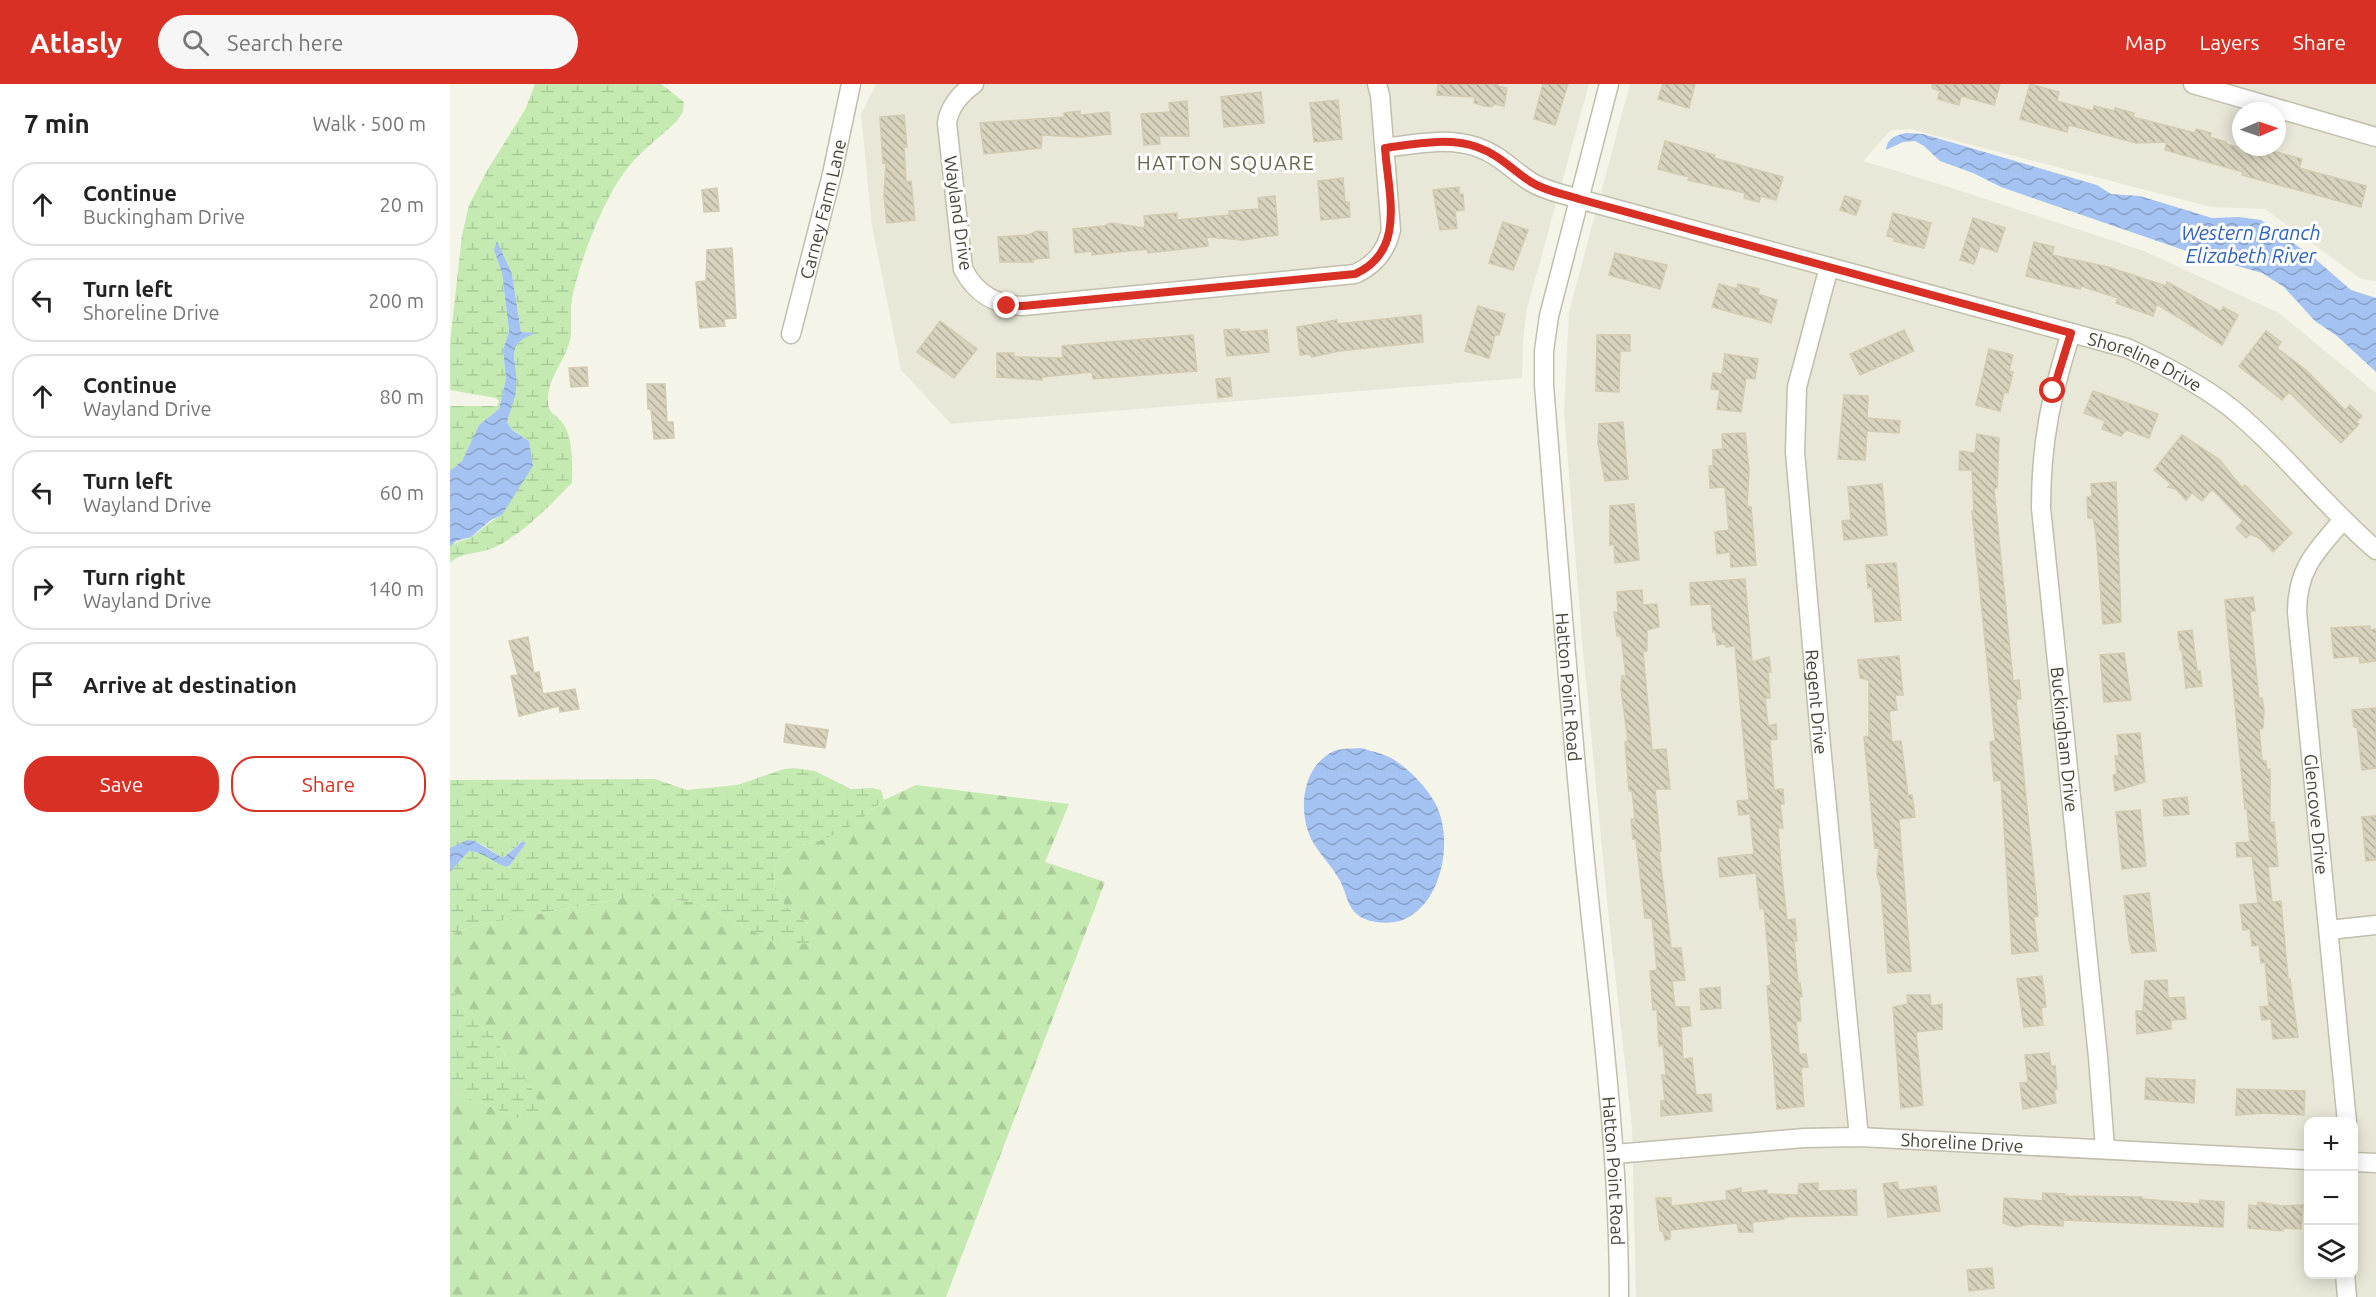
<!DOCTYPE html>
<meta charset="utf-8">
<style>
:root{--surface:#fff;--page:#f6f6f6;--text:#222;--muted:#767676;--line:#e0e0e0;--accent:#d93025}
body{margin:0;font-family:Ubuntu,sans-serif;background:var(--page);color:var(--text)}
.controls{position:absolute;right:18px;bottom:18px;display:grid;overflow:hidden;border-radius:12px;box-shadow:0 3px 15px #0003}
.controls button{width:54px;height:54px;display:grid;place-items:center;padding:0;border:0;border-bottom:2px solid var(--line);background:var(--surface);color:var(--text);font:30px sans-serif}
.compass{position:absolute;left:1782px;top:18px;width:54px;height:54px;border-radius:50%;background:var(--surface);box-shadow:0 3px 15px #0003;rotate:88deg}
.stop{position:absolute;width:18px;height:18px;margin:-14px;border:4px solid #d93025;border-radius:50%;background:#fff}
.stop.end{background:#d93025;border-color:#fff;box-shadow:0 2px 6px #0008}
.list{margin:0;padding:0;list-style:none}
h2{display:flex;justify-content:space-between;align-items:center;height:78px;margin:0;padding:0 24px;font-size:26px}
h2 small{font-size:20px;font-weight:400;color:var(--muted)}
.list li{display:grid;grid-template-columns:39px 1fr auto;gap:18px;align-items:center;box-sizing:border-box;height:84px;margin:0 12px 12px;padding:0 12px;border:2px solid var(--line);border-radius:24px}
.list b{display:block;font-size:22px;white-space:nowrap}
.list p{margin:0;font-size:20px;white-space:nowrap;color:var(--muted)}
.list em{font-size:20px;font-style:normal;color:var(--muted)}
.actions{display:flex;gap:12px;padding:18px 24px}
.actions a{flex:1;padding:14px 0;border:2px solid var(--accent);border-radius:24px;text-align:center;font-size:21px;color:var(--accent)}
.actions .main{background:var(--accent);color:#fff}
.icon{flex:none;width:33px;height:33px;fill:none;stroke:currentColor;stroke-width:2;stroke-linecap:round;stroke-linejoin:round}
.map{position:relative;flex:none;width:1926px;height:1213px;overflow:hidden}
header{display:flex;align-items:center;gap:36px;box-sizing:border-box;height:84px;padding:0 30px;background:var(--accent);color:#fff}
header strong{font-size:28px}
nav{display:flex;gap:33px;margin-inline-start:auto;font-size:21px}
.search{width:420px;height:54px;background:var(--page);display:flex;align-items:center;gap:15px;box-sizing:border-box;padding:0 21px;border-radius:33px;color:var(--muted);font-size:22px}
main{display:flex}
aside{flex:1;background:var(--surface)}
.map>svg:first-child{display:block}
.residential{fill:#e9e7d7;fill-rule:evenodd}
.forest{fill:url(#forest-firs)}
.wetland{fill:url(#wetland-marsh)}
.water{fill:url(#water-waves)}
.building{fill:url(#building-back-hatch);stroke:#d2cbb1;stroke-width:1.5}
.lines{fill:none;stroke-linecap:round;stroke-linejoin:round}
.street-casing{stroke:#c1beab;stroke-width:21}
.street{stroke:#fff;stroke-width:18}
.route{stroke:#d93025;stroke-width:8}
.labels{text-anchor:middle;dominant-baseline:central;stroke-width:6;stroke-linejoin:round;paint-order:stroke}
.street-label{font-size:18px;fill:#494537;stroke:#fff}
.neighbourhood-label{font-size:20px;letter-spacing:1.5px;fill:#6c664e;stroke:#fff}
.water-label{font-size:20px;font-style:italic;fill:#2d62b8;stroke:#fff}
</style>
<header>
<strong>Atlasly</strong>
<div class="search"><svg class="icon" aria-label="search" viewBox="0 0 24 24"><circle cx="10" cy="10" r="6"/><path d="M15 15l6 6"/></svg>Search here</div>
<nav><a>Map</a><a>Layers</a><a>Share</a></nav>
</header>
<main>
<aside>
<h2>7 min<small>Walk · 500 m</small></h2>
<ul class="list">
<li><svg class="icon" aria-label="ahead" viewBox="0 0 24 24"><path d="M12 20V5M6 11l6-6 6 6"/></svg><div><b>Continue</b><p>Buckingham Drive</p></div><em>20 m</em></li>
<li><svg class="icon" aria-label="left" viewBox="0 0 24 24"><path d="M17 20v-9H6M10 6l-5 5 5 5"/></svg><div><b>Turn left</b><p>Shoreline Drive</p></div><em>200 m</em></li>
<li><svg class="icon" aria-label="ahead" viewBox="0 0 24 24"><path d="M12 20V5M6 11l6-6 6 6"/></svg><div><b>Continue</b><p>Wayland Drive</p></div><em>80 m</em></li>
<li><svg class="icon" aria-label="left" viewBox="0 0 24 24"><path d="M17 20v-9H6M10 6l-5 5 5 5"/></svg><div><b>Turn left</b><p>Wayland Drive</p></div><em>60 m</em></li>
<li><svg class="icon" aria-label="right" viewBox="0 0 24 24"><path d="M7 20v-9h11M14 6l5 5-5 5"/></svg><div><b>Turn right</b><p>Wayland Drive</p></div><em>140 m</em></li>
<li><svg class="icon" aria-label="arrive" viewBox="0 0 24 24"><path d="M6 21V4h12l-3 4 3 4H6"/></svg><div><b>Arrive at destination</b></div></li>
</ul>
<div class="actions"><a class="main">Save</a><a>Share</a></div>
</aside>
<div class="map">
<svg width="1926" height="1213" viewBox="0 0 1926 1213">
<defs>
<pattern id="forest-firs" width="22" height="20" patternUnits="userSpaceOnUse" patternTransform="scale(1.5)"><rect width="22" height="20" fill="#c5eab1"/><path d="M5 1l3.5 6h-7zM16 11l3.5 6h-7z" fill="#abca99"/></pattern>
<pattern id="wetland-marsh" width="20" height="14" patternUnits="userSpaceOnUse" patternTransform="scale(1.5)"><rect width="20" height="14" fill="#c5eab1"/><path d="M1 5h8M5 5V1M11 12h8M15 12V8" fill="none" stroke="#abca99"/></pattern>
<pattern id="water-waves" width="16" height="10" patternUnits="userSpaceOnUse" patternTransform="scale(1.5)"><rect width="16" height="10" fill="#a5c3f2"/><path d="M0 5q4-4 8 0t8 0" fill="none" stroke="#88a0c5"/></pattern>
<pattern id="building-back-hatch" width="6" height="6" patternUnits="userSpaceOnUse" patternTransform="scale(1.5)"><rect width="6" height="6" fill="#d7d2be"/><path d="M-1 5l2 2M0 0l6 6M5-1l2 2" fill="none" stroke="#b0ac9b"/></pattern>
</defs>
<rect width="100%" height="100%" fill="#f5f4e9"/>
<path class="residential" d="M426,0h713l-62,225 -4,32 -1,37 -571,46 -50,-54 -29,-144 -11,-112z
M1180,0h746v197l-15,-2 -96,-70 -54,-2 -301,-78 -19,1 -28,31 86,26 195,64 135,62 97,80v904h-740l-4,-171 -24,-216 -26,-270 -18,-229 5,-99zM1791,27h36v36h-36zM1858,1038h46v152h-46z"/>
<path class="forest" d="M466,701l153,19 -24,58 60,20 -159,415h-496v-207l75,31 9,-30 -26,-31 -15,-26 -25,-17 -18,-33v-44l4,-7 19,-7 166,-31 60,8 74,38 36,-16 -24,-19 -10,-17 -1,-21 4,-10 16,-12 20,-3 46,-23 24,-20z"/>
<path class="wetland" d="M85,0h126l23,18 -1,10 -6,9c-15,14 -33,28 -47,44 -24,28 -49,92 -57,129 -4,15 0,31 -3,46 -5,22 -24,39 -22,64 1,9 8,11 13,17 13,15 11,44 11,62 -23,23 -49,51 -79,65 -14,6 -32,4 -43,15v-16c7,-7 16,-6 23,-11 10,-7 18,-16 29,-21l27,-74 -17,-11 -5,-8 9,-33 -2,-42 7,-10 13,-4 -13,-1 -9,-58 -18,-24 8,23 7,58 -6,19 3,29 -7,30 -20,16 -17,36 -12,10v-65h47l2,-5 -3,-3 -46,-8v-47l12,-108 7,-30 19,-36 37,-59z
M344,684l21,3 36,18 21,-1 9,2 3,10 -24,20 -17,11 -29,12 -20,3 -16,12 -4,10 1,21 10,17 24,19 3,9 -2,10 -37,-3 -74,-38 -60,-8 -166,31 -19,7 -4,7v-68l19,-21c14,1 24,10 37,16l4,-2 16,-22 -4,-2 -19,17c-24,-15 -25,-23 -53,-10v-68l205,-1 32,11 50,-5 47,-16z
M0,900l18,33 25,17 15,26 26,31 7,19 -16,11 -75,-31z"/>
<path class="water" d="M1456,49l17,1 174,51 14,9 29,2 72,22 27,-1 22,3 53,38 37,32 25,8v74l-39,-36 -22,-15 -31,-34 -22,-14 -67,-19 -194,-67 -28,-14 -33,-12 -16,-15 -9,-5 -12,1 -17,8c2,-13 9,-14 20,-17z
M47,157l15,33 9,58 16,1c-37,11 -17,29 -21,57 -1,10 -6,21 -9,32l5,8 17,11 4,25 -31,49 -11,5 -20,17 -15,4 -6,6v-76l12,-10 17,-36 20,-16 7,-30 -3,-29 6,-19 -7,-58 -8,-23z
M911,664c9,3 21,5 30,10 17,10 34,27 44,45 19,34 8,99 -30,116 -11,5 -28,5 -40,0 -19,-8 -17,-25 -26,-40 -9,-16 -23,-28 -30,-45 -11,-29 -5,-69 25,-83 7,-3 18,-2 27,-3z
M17,756l8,1 28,17 20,-17 3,2 -16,22 -4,2c-13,-5 -23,-15 -37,-16l-19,21v-24z"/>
<path class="building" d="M988,0h60l-1,2 10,2 -3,18 -10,-2 -3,3 -6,-1 -11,-3 1,-6 -38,-2z
M1093,0h25l-13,41 -21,-6z
M1213,0h32l-6,24 -31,-9z
M1482,0h68l-6,21 -33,-9 -2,9 -21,-6 2,-8 -8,-3z
M1580,0l29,8 -2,9 36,10 1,-5 20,5 1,-3 19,5 -1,4 62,16 1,-4 15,4 -1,4 16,5v2l42,11 1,-5 33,9 -3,9 67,18 -5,21 -119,-32 1,-3 -78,-22 2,-8 -31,1 -67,-18 -2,7 -47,-13z
M811,8l3,31 -40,4 -3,-30z
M888,16l4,39 -28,3 -4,-39z
M737,17l2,35h-30l1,8 -16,1 -3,-31 29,-2 -1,-9z
M630,27v4l29,-3 2,22 -30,3 -39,-2 -1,13 -57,6 -4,-31 84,-6v-4z
M454,31l3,32h-3l2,35 5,-1 4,39 -28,3 -3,-27 2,-34 -3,1 -3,-46z
M1215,57l50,14 -1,3 69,19 -7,23 -15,-4 -2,6 -15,-4 1,-5 -57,-13 1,-3 -31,-8z
M893,94l2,24h4l1,15 -29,3 -3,-39z
M1009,103v7h4l1,16 -9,1 2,17 -17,2 -7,-40z
M267,104l2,23 -15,1 -2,-22z
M825,112l3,39 -35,5 -36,-3 1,9 -60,7 -1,-4 -55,6v-4l-17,2 -2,-24 31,-3 7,-3 34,5 -1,-12 33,-3v7l52,-5v-4l30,-2 -1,-11z
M1395,112l16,5 -5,14 -16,-5z
M1443,129l38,10 -7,25 -30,-7 1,-3 -8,-2z
M1523,134l32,10 -8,24 -17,-6 -6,18 -14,-4z
M1053,138l25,8 -15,40 -24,-7z
M587,147l10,1 2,26 -16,1v3h-33l-2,-25 30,-2z
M1584,158l20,5 -2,8 56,12 58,19 1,-4 54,30 2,-5 15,8 -16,30 -65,-41 -4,12 -37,-13 2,-5 -37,-12 -1,3 -54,-13z
M282,164l4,70 -12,1 1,7 -25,2 -4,-46 10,-1 1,-31z
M1165,169l52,12 -7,24 -51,-14z
M1269,200l18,5 1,-5 21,5 -1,5 19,6 -6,23 -59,-16z
M1028,222l27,8 -6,21h-4l-6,23 -24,-7z
M971,231l2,27 -84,9 -27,6 -3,-3 -9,1 -3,-28 40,-7v4z
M490,237l37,28 -23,29 -37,-26z
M789,245l1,3 27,-2 2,22 -42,4 -3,-26z
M1454,246l10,21 -54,24 -10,-21z
M1816,247l15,11 -4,6 29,22 39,40 5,-5 12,11 -6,6 3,2 -18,19 -52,-51 -7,8 -43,-34z
M743,251l4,36 -104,8 -1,-7 -50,5v3l-45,-3v-24h17v4l49,1 -1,-12z
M1147,251h33v16h-10l-1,41 -23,-1z
M1539,265l24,6 -4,16 4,1 -5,21 -4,-1 -4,19 -24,-6z
M1275,270l33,5 -3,20 -9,-1 -5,34 -24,-3 3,-19 -9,-1 2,-16 9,1z
M137,283l1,19 -17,1 -2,-19z
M780,294l2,18 -14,2 -2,-19z
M197,300h18l2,38h6l1,16 -20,1 -3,-30h-3z
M1643,307l65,23 -9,24 -23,-8 -5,6 -19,-7 3,-8 -21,-8z
M1394,311l24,1 -1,22 33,3 -1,12 -32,-2 -2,29 -27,-1z
M1173,338l5,57 -23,2 -7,-38 1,-19z
M1295,349l4,37 -2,37h4l5,58 -25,2 -1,-15 -13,2 -2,-22 14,-2 -4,-43 -15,1 -1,-22h4v-16l10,-1 -1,-15z
M1527,350l22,4 -2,50h-3l19,193 6,-1 2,19h-5l22,217 -4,1 4,34 -26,3 -11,-174 -7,1 -4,-39 5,-1 -23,-230h2l-2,-41h-13l1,-19 15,2z
M1732,351l38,25 22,28 3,-3 47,48 -19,19 -12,-13 -11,-5 -4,4 -10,-10 7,-7 -31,-32 -10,12 -10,-8 -6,7 -10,-11 -8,-2 3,-3 -17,-14z
M1666,398l5,140 -18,2 -7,-90 -3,-16h-5l-1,-21h5l-1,-13z
M1432,400l5,51 -43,5 -2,-19 9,-1 -3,-33z
M1184,420l5,56 -24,3 -1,-19 -4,1v-39z
M1446,479l5,57 -26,2 -3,-35 -4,1 -2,-23z
M1295,495l7,83 17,-5 2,15h-3l2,26h-5l3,28 8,-2 1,15 -7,1 4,50 9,-1 1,15h-4l3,24h-5l3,39 6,53 8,-1 2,22h-3l4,42h2l2,13 -3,1 2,24h-5l3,33h7l2,13 -7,1 3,38 -27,3 -10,-123 4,-1 -7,-77 -4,1 -4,-36 -36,4 -2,-19 36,-4 -4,-40 -11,1 -2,-14 12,-1 -14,-154 -9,1 -1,-3 -8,1 -1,-13h-3l-2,-28 -20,1 -1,-22z
M1192,506l1,15 14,-1 2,23 -12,3v21l-4,1 9,98 14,-1 4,40h-15l6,62h-2l12,97h10l4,32 -13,1 3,26h14l2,19 -10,1 2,32 9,-1 4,37 15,-1 1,17 -51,5v-15l4,-1 -3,-25h4l-3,-30 -4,1 -2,-37 -4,1 -3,-39 7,-1 -5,-52h-7l-9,-79h-3l-2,-20h4l-3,-28h-3l-4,-49 3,-1 -7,-52 1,-13h4l-5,-40h-4l-3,-24h4l-1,-20z
M1803,513l2,14h-5l9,88 3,-1 2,12 -1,18 -4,1 3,32h4l1,9 3,-1v54l4,-1 4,44 -10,1 4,35 9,-1 7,78h2l8,58 -25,2 -2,-20 -9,1 -2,-13 9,-1 -4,-44 -4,1 -2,-18 -7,1 -2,-17 -7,1 -3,-25 18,-2 -6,-47 -15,1 -1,-14 14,-1 -3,-33h-2l-20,-209z
M1920,542v4l6,-1v32l-16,2 -1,-7 -25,2 -3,-30z
M1742,546l5,41h3l2,15 -16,2 -4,-38h-2l-2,-18z
M78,553l6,36 5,-1 4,22 32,-5 4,20 -19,3 -1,-6 -40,10 -8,-40 7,-1 -9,-34z
M1674,569l7,47 -27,2 -4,-47z
M1449,572l4,39h-8l2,15 -8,1 3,31 9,-1 7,54h4l3,22 -16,2 12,152 -23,2 -7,-85 -4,-13 2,-28 -4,1 -11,-111 5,-1v-56l-9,-2 -2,-18z
M1926,624v60l-14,2 -5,-44 -3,1 -2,-17z
M336,640l42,6 -3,18 -41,-6z
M1690,649l5,49 -30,9 -2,-16 4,-1 -2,-18h4l-2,-21z
M1737,713l2,17 -25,2 -1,-16z
M1690,726l6,56 -24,3 -6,-57z
M1926,732v44l-10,1 -4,-44z
M1699,809l7,58 -24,2 -3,-13 -5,-44z
M1592,892l4,31 -5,1 2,17 -19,2 -7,-48z
M1717,896l1,18 16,-1 2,22 -15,1v9l-34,5 -1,-23h7l2,-30z
M1270,903l1,21 -20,2 -1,-21z
M1457,911h23l1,11 11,-2v25l-26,3 7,73 -22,3 -8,-101 15,-3z
M1599,969l2,13h4l2,23h-3l2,14 -33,6 -3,-26 8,-1 -3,-27z
M1696,994l49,2 -1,23 -49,-4z
M1787,1005l68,2 -1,24 -38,-2 -30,2z
M1447,1098l2,8 37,-4 4,25 -52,6 -5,-33z
M1368,1099v8l38,-1 1,25 -73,2v2l-32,3 1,10h-14l-2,-9 -67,7v9l-5,1 -2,-9h-3l-4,-33h15v8l56,-6 -1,-9 15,-3v5l26,-3v4l31,1 1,-11z
M1593,1109l22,1 -1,2 78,1v2l57,5 1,-4 24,2 -1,25 -160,-7v6l-34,-2 -13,3 -13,-4 1,-25 38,3z
M1808,1118l23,4 22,-1 -2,24 -18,-1v3l-35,-3 1,-23 8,1z
M1542,1184l2,20 -25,3 -2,-21z"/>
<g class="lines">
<g class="street-casing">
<g id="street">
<path d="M524,0c-13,9 -25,23 -27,39l16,146c13,25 32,36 60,37l332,-32c20,-9 31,-23 36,-44l-11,-135 -3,-11"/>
<path id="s1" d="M1159,0l-60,232 -5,35v34c13,159 25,318 41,477 15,145 34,289 34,435"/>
<path d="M1743,0l183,53"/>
<path id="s2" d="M935,64c30,-4 62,-11 92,-1 23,8 35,23 54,35 14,9 33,12 48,17l548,149c37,17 72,35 104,60 52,43 94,98 145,142"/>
<path id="s3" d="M1379,183l-32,120 -2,65 24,273 40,412"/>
<path id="s4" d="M1621,249c-20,63 -30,108 -30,175l57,549 7,91"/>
<path id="s5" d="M341,250l41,-160 19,-90"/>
<path id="s6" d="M1893,436c-27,31 -46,49 -46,92l50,510"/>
<path d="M1879,846l47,-5"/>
<path id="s7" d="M1165,1070l189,-16 55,-1 449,23"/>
<path d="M1904,1078l22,1"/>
<path d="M1895,1190l2,23"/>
</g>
</g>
<use href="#street" class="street"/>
</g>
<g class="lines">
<path class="route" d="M557,222h16l332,-32c52,-23 33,-81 30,-126 30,-4 63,-11 92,-1 23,8 35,23 54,35 14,9 33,12 48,17l492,134 -18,58"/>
</g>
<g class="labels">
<g class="street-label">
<text stroke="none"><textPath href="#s5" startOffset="129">Carney Farm Lane</textPath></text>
<text transform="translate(509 129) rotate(82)">Wayland Drive</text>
<text stroke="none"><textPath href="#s2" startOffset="798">Shoreline Drive</textPath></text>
<text stroke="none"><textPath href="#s1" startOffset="612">Hatton Point Road</textPath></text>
<text stroke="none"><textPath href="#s3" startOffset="440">Regent Drive</textPath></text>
<text stroke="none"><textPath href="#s4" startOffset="411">Buckingham Drive</textPath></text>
<text stroke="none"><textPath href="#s6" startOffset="309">Glencove Drive</textPath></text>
<text stroke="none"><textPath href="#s7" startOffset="348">Shoreline Drive</textPath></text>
<text stroke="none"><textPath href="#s1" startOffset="1098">Hatton Point Road</textPath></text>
</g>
<g class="neighbourhood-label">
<text x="776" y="78">HATTON SQUARE</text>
</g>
<g class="water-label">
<text x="1801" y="148">Western Branch<tspan x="1801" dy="23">Elizabeth River</tspan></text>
</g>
</g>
</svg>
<div class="controls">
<button>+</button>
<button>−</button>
<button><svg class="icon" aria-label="layers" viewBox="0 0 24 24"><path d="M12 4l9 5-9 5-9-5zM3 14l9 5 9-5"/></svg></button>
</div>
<svg class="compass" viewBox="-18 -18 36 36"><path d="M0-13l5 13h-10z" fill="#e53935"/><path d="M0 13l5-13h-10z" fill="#767676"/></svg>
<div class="stop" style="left:1603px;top:307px"></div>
<div class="stop end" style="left:557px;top:222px"></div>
</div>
</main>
